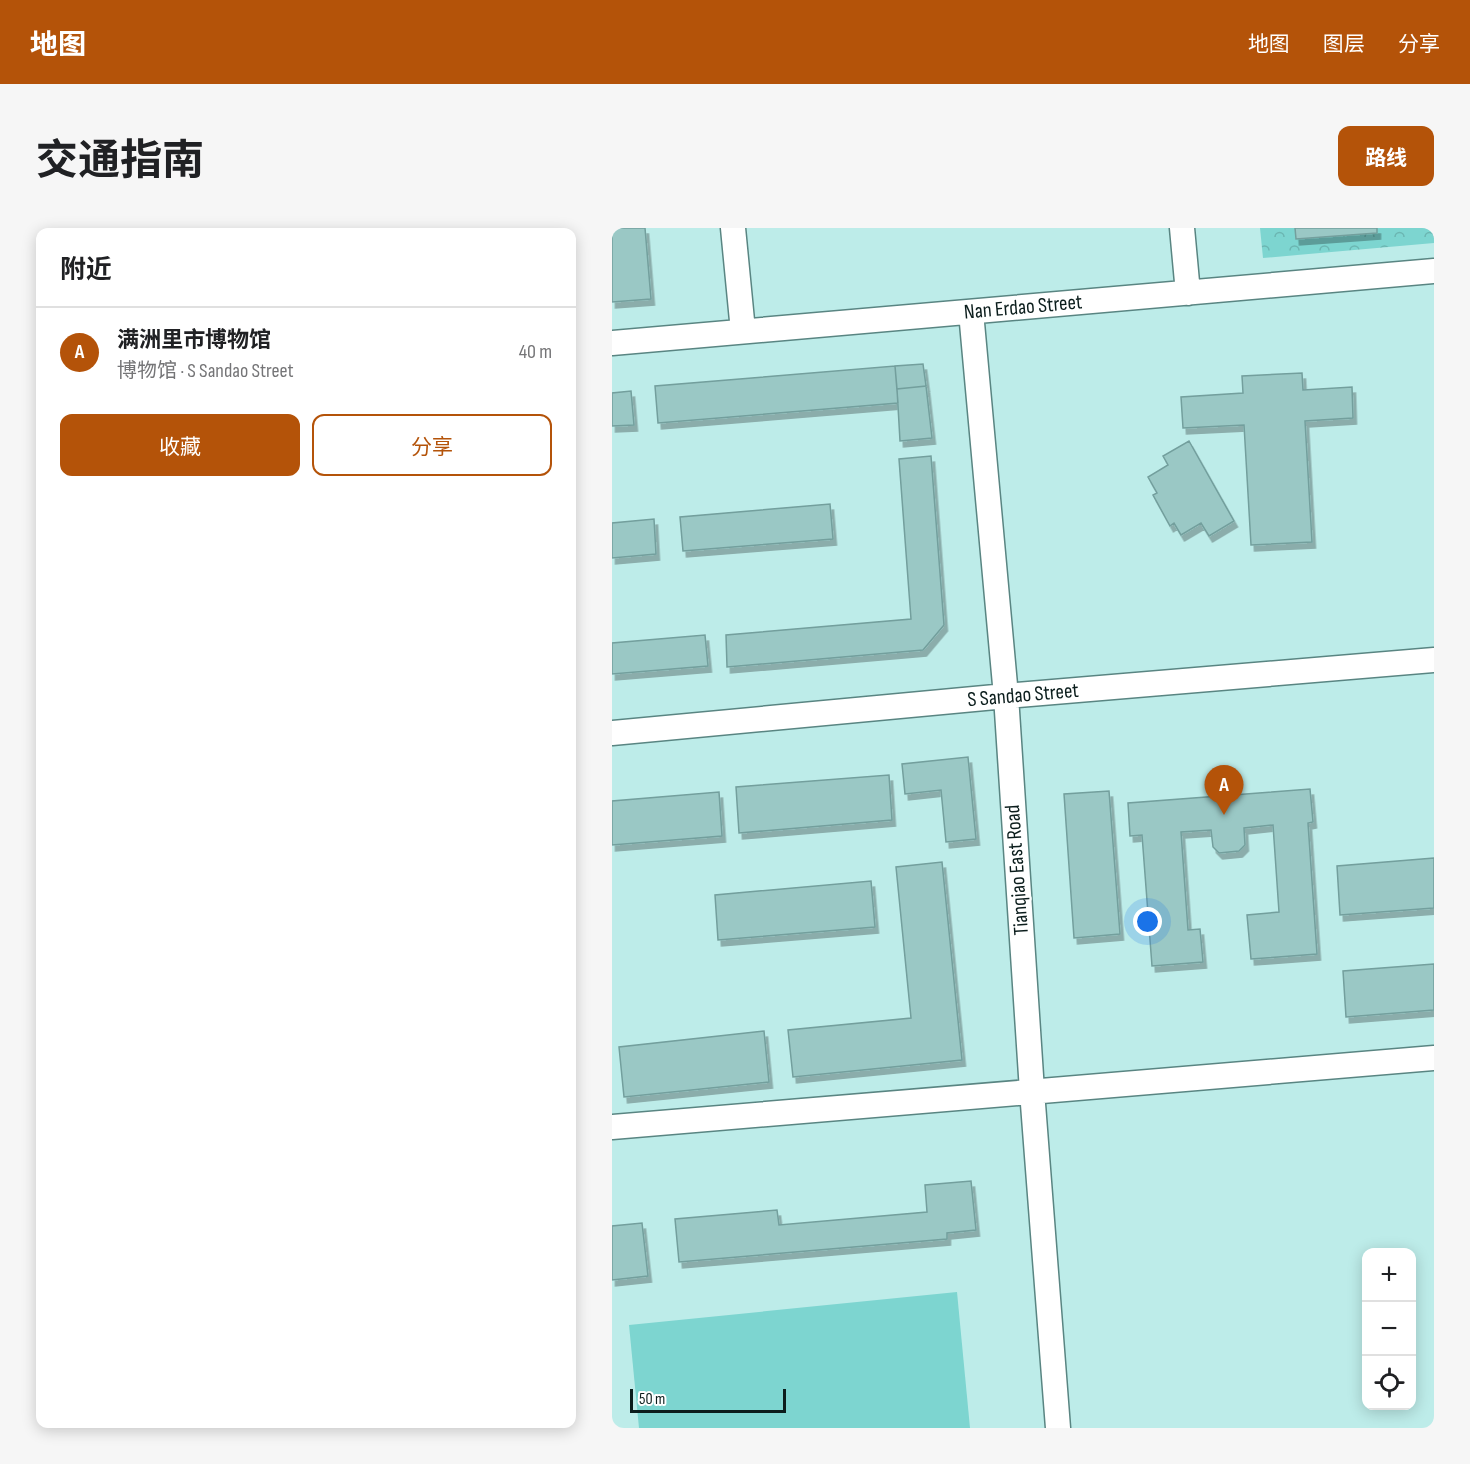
<!DOCTYPE html>
<html lang="zh">
<meta charset="utf-8">
<style>
:root{--surface:#fff;--page:#f6f6f6;--text:#202124;--muted:#757577;--line:#e0e0e0;--accent:#b45309}
body{margin:0;font-family:"Sofia Sans Condensed","Noto Sans SC",sans-serif;background:var(--page);color:var(--text)}
.controls{position:absolute;right:18px;bottom:18px;display:grid;overflow:hidden;border-radius:12px;box-shadow:0 3px 15px #0003}
.controls button{width:54px;height:54px;display:grid;place-items:center;padding:0;border:0;border-bottom:2px solid var(--line);background:var(--surface);color:var(--text);font:30px sans-serif}
.scale{position:absolute;left:18px;bottom:15px;width:156px;box-sizing:border-box;padding-left:6px;border:3px solid #0b1d1c;border-top:0;font-size:16px;line-height:21px;white-space:nowrap;color:#0b1d1c;-webkit-text-stroke:4px #fff;paint-order:stroke}
.you{position:absolute;left:536px;top:694px;width:21px;height:21px;margin:-15px;border:4px solid #fff;border-radius:50%;background:#1a73e8;box-shadow:0 0 0 9px #1a73e833}
.badge{display:grid;place-items:center;width:39px;height:39px;border-radius:50%;background:var(--accent);color:#fff;font-size:20px;font-weight:700}
.pin{position:absolute;translate:-50% -50px;filter:drop-shadow(0 2px 3px #0008)}
.pin::after{content:'';position:absolute;top:32px;width:21px;height:18px;background:inherit;clip-path:polygon(0 0,100% 0,50% 100%)}
.list{margin:0;padding:0;list-style:none}
h2{display:flex;justify-content:space-between;align-items:center;height:78px;margin:0;padding:0 24px;font-size:26px}
h2 small{font-size:20px;font-weight:400;color:var(--muted)}
.list li{display:grid;grid-template-columns:39px 1fr auto;gap:18px;align-items:center;box-sizing:border-box;height:90px;padding:0 24px;border-top:2px solid var(--line)}
.list b{display:block;font-size:22px;white-space:nowrap}
.list p{margin:0;font-size:20px;white-space:nowrap;color:var(--muted)}
.list em{font-size:20px;font-style:normal;color:var(--muted)}
.actions{display:flex;gap:12px;padding:18px 24px}
.actions a{flex:1;padding:14px 0;border:2px solid var(--accent);border-radius:12px;text-align:center;font-size:21px;color:var(--accent)}
.actions .main{background:var(--accent);color:#fff}
.icon{flex:none;width:33px;height:33px;fill:none;stroke:currentColor;stroke-width:2;stroke-linecap:round;stroke-linejoin:round}
.map{position:relative;flex:none;width:822px;height:1200px;overflow:hidden;border-radius:12px}
header{display:flex;align-items:center;gap:36px;box-sizing:border-box;height:84px;padding:0 30px;background:var(--accent);color:#fff}
header strong{font-size:28px}
nav{display:flex;gap:33px;margin-inline-start:auto;font-size:21px}
.intro{display:flex;align-items:center;justify-content:space-between;box-sizing:border-box;height:144px;padding:0 36px}
h1{margin:0;font-size:42px}
.button{padding:15px 27px;border-radius:12px;background:var(--accent);color:#fff;font-size:21px;font-weight:700}
main{display:flex;gap:36px;padding:0 36px}
aside{flex:1;background:var(--surface);border-radius:12px;box-shadow:0 3px 15px #0003}
.map>svg:first-child{display:block}
.park{fill:url(#park-crowns)}
.garden{fill:#7dd5d0}
.building{fill:#9ac8c5;stroke:#739f9d;stroke-width:1.5;filter:url(#shadow)}
.lines{fill:none;stroke-linecap:round;stroke-linejoin:round}
.minor-casing{stroke:#598582;stroke-width:27}
.minor{stroke:#fff;stroke-width:24}
.labels{text-anchor:middle;dominant-baseline:central;stroke-width:4.5;stroke-linejoin:round;paint-order:stroke}
.street-label{font-size:21px;fill:#0b1d1c;stroke:#fff}
</style>
<header>
<strong>地图</strong>
<nav><a>地图</a><a>图层</a><a>分享</a></nav>
</header>
<div class="intro"><h1>交通指南</h1><a class="button">路线</a></div>
<main>
<aside>
<h2>附近<small></small></h2>
<ul class="list">
<li><span class="badge">A</span><div><b>满洲里市博物馆</b><p>博物馆 · S Sandao Street</p></div><em>40 m</em></li>
</ul>
<div class="actions"><a class="main">收藏</a><a>分享</a></div>
</aside>
<div class="map">
<svg width="822" height="1200" viewBox="0 0 822 1200">
<defs>
<pattern id="park-crowns" width="20" height="18" patternUnits="userSpaceOnUse" patternTransform="scale(1.5)"><rect width="20" height="18" fill="#7dd5d0"/><path d="M2 6a3 3 0 1 1 6 0M12 15a3 3 0 1 1 6 0" fill="none" stroke="#6bb6b2"/></pattern>
<filter id="shadow"><feDropShadow dx="3.5" dy="6" stdDeviation="0" flood-color="#0004"/></filter>
</defs>
<rect width="100%" height="100%" fill="#bdece9"/>
<path class="park" d="M648,0h174v15l-171,15z"/>
<path class="garden" d="M345,1064l13,136h-331l-10,-103z"/>
<path class="building" d="M0,0h33l6,71 -39,3z
M683,0h82v5l-81,6z
M311,136l3,22 -29,3 -2,-23z
M283,138l3,37 -240,20 -3,-37z
M690,145l1,17 49,-3 1,31 -48,3 7,121 -61,3 -7,-120 -61,3 -2,-31 62,-4 -1,-17z
M314,158l6,52 -32,3 -3,-52z
M19,163l3,34 -22,1v-33z
M577,213l45,80 -25,15 -8,-13 -20,12 -7,-12 -4,3 -17,-31 4,-2 -9,-16 20,-12 -5,-9z
M319,228l13,169 -21,25 -196,17 -1,-32 185,-16 -12,-160z
M218,276l3,35 -150,12 -3,-34z
M42,291l2,35 -44,4v-35z
M93,407l3,31 -96,8v-31z
M356,529l8,82 -30,3 -5,-52 -36,4 -3,-30z
M277,547l3,45 -153,13 -3,-46z
M698,561l3,33 -5,1 9,131 -66,5 -4,-44 32,-3 -6,-87 -29,3 1,17 -6,6 -20,2 -6,-6 -2,-17 -30,2 7,98 12,-1 3,33 -51,4 -10,-131 -12,1 -2,-33z
M497,563l11,143 -46,4 -10,-144z
M107,564l3,44 -110,9v-44z
M822,630v50l-94,7 -3,-49z
M330,634l20,198 -169,17 -5,-47 123,-12 -15,-151z
M259,653l4,46 -157,13 -3,-45z
M822,736v46l-88,7 -3,-46z
M152,803l5,51 -145,15 -5,-50z
M359,953l5,49 -29,3v6l-268,23 -4,-43 102,-9 2,15 148,-13 -2,-27z
M30,995l6,53 -36,4v-54z"/>
<g class="lines">
<g class="minor-casing">
<path id="minor" d="M121,0l10,103
M570,0l6,65
M359,84l35,384 26,395 26,337
M0,115l822,-72
M0,505l394,-37 428,-36
M0,899l822,-69"/>
</g>
<use href="#minor" class="minor"/>
</g>
<g class="labels">
<g class="street-label">
<text transform="translate(411 79) rotate(-5)">Nan Erdao Street</text>
<text transform="translate(411 467) rotate(-5)">S Sandao Street</text>
<text transform="translate(405 642) rotate(-94)">Tianqiao East Road</text>
</g>
</g>
</svg>
<div class="controls">
<button>+</button>
<button>−</button>
<button><svg class="icon" aria-label="locate" viewBox="0 0 24 24"><circle cx="12" cy="12" r="6"/><path d="M12 2v4M12 18v4M2 12h4M18 12h4"/></svg></button>
</div>
<div class="scale">50 m</div>
<div class="you"></div>
<div class="pin badge" style="left:612px;top:587px">A</div>
</div>
</main>
